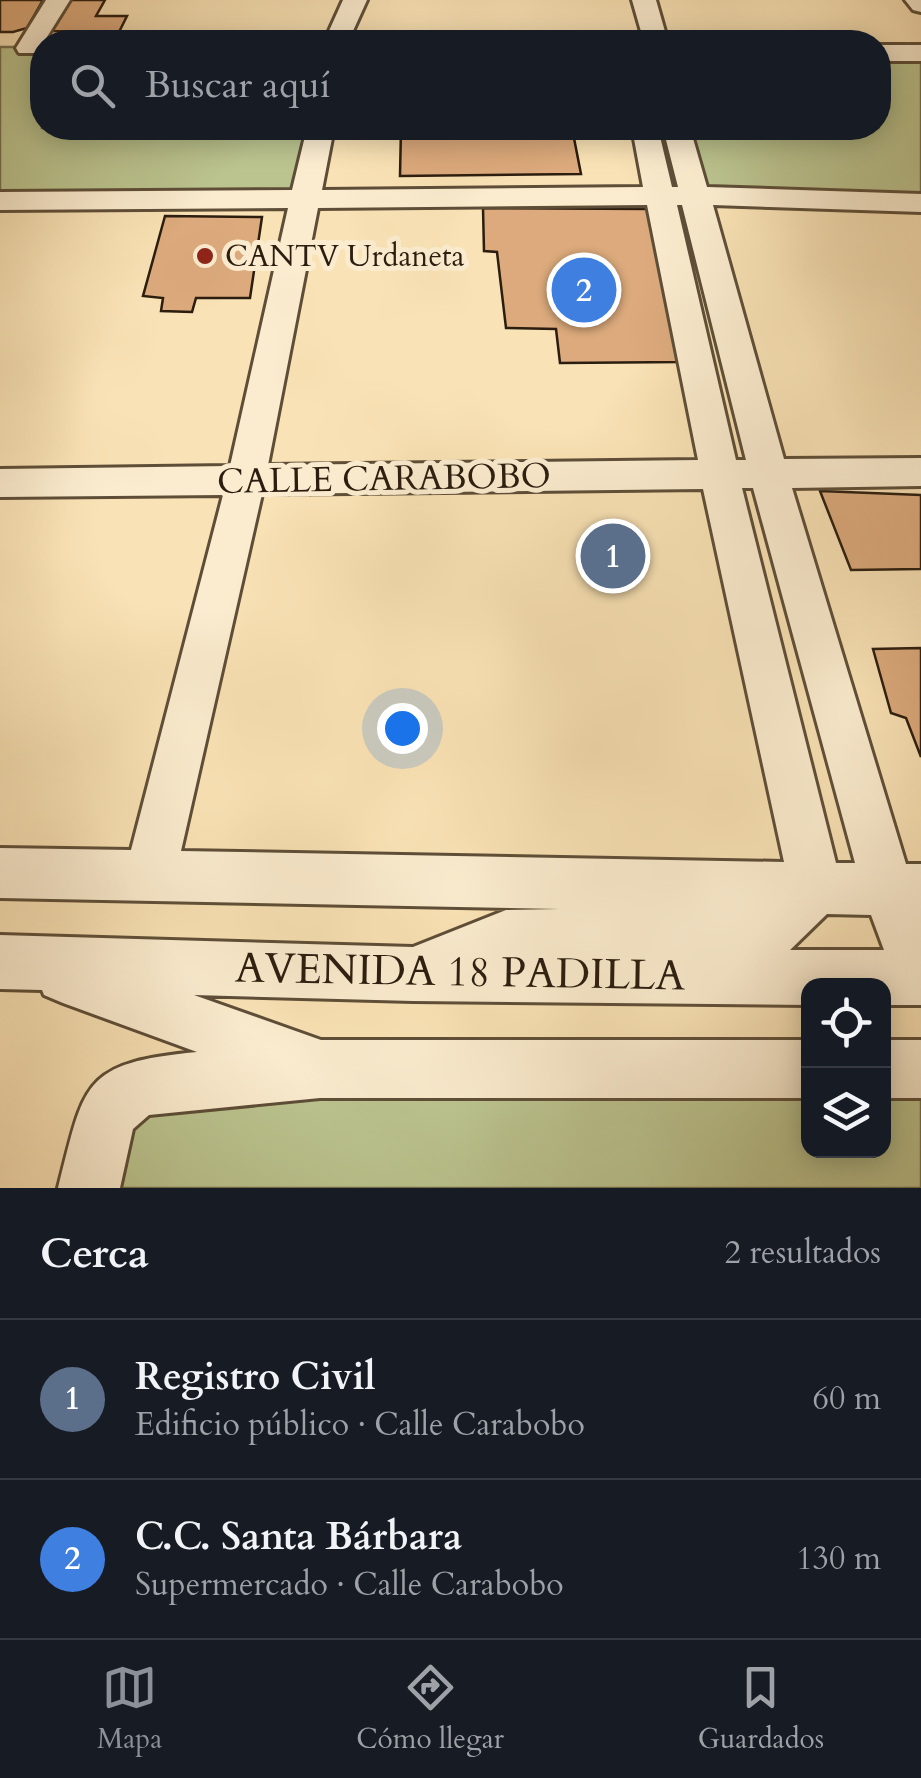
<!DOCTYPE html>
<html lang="es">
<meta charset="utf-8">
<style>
:root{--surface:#171b24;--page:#20242c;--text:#f1f3f6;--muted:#9ea1a6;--line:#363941;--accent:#8c9099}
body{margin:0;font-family:Cardo,serif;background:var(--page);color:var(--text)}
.controls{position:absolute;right:30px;bottom:30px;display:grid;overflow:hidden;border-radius:20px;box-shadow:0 5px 25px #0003}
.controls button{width:90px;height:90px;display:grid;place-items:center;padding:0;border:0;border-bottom:2px solid var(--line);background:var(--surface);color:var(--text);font:50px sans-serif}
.you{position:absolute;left:402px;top:728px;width:35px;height:35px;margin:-25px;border:8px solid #fff;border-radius:50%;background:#1a73e8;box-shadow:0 0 0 15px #1a73e833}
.badge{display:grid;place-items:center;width:65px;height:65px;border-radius:50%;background:var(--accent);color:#fff;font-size:32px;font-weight:700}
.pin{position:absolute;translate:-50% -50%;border:5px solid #fff;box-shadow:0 2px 10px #0006}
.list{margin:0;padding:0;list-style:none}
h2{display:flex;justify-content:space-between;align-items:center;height:130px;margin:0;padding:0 40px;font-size:42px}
h2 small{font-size:32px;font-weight:400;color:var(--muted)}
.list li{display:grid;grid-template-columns:65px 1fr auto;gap:30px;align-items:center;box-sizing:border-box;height:160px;padding:0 40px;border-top:2px solid var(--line)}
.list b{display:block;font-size:38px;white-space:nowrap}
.list p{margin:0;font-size:32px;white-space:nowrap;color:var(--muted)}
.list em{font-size:32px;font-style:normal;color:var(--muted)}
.icon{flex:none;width:55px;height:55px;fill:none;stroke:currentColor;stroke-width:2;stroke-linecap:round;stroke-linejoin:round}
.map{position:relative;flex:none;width:921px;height:1188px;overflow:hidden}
.search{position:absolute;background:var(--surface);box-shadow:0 5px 25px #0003;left:30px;right:30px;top:30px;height:110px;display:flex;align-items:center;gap:25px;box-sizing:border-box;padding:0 35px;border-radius:40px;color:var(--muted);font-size:38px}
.sheet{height:450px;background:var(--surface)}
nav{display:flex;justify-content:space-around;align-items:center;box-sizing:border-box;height:140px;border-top:2px solid var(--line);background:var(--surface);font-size:28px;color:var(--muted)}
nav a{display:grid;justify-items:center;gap:5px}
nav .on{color:var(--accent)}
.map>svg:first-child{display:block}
.green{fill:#bbc48f;stroke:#73704f;stroke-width:2.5}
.building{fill:#dcaa7c;stroke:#2b1d0f;stroke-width:2.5}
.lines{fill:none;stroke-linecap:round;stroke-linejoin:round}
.minor-casing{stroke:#5e4e38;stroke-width:6}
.minor{fill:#fbeccf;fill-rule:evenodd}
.poi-dot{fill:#8f2418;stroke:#fbeccf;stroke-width:4}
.labels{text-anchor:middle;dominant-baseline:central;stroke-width:10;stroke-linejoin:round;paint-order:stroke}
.far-poi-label{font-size:30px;fill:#2b1d0f;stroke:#fbeccf;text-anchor:start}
.street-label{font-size:35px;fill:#2b1d0f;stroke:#fbeccf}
.near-street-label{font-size:42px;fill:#2b1d0f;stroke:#fbeccf}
</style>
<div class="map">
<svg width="921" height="1188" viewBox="0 0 921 1188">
<rect width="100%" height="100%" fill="#f9e2b5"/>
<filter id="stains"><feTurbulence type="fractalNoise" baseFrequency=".002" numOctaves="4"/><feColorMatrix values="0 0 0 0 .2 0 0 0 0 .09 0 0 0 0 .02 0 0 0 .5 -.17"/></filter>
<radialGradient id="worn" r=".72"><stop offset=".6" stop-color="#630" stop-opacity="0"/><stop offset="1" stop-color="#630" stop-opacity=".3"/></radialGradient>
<path class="green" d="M0,47h42v81h278l-11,63 -309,1z
M879,54h42v143l-248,-1 -15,-68h220z
M808,1071v79h76v-79h37v117h-839l12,-59 68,-54z"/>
<path class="building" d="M0,0h43l-16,28 -14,4h-13z
M70,0h35l-9,16h31l-8,16 -68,-1z
M401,128h171l9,46 -181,2z
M483,208l165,1 34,153 -122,1 -4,-34 -50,-1 -9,-76 -13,-1z
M165,216l97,1 -12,81h-54l-4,14 -31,-1 2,-13 -20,-2z
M820,491l101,4v74l-70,1z
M921,648v109l-15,-39 -15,-5 -18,-64z"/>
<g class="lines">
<g class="minor-casing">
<path id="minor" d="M46,0h24l-33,53h-18l-3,-5z
M343,0h24l-19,42h-24z
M632,0h24l12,42h-24z
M905,0h16v12l-8,-2z
M878,45h43v16h-43z
M307,128h27l-12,62 321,-3 -11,-59h26l14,59h6l-15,-59h27l17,59 214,7v18l-208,-7 71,254 137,-1v28l-129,2 114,376h15v141h-37v-19h-76v19l-395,-4 -219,-6 127,45h487v58h-488l-171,17 -16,14 -13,59h-62c27,-105 23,-125 139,-136l-134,-49 -19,-8 -2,-5 -42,-1v-54l413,12 93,-37 54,-1 -560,-11v-50l131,2 92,-355 -223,2v-28l230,-3 58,-258 -288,2v-18l292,-2zM647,205l51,255 -430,5 50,-257zM677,205h5l64,255h-10zM742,488h11l102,375h-19zM703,489l81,373 -603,-11 81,-357zM827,914l44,1 13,35h-94z
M884,1040h37v58h-37z"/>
</g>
<use href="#minor" class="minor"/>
</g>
<circle class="poi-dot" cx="205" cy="256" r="10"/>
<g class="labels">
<g class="far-poi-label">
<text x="225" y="256">CANTV Urdaneta</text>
</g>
<g class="street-label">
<text transform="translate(384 479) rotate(-1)">CALLE CARABOBO</text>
</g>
<g class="near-street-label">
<text transform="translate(460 972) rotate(1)">AVENIDA 18 PADILLA</text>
</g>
</g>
<rect width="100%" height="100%" filter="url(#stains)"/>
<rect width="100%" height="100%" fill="url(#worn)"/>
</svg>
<div class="controls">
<button><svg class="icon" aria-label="locate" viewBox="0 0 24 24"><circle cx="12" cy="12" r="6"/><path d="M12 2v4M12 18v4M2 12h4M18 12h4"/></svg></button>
<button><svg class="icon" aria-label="layers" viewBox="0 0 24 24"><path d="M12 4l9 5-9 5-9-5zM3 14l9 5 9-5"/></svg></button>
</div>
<div class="you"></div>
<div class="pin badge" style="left:613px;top:556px;background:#5c6f8a">1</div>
<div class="pin badge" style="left:584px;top:290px;background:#3f7fe0">2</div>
<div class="search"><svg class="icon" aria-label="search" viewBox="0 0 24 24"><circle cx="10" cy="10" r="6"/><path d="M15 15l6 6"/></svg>Buscar aquí</div>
</div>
<section class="sheet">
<h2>Cerca<small>2 resultados</small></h2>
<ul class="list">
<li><span class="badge" style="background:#5c6f8a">1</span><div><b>Registro Civil</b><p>Edificio público · Calle Carabobo</p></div><em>60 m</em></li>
<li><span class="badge" style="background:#3f7fe0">2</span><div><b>C.C. Santa Bárbara</b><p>Supermercado · Calle Carabobo</p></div><em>130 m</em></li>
</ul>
</section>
<nav>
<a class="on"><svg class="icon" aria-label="map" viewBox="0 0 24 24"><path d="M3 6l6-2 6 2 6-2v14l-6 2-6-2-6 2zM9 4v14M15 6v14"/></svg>Mapa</a>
<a><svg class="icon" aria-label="directions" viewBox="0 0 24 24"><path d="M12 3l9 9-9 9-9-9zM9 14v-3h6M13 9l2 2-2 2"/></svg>Cómo llegar</a>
<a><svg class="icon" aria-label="saved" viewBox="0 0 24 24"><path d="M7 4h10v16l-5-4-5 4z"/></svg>Guardados</a>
</nav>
